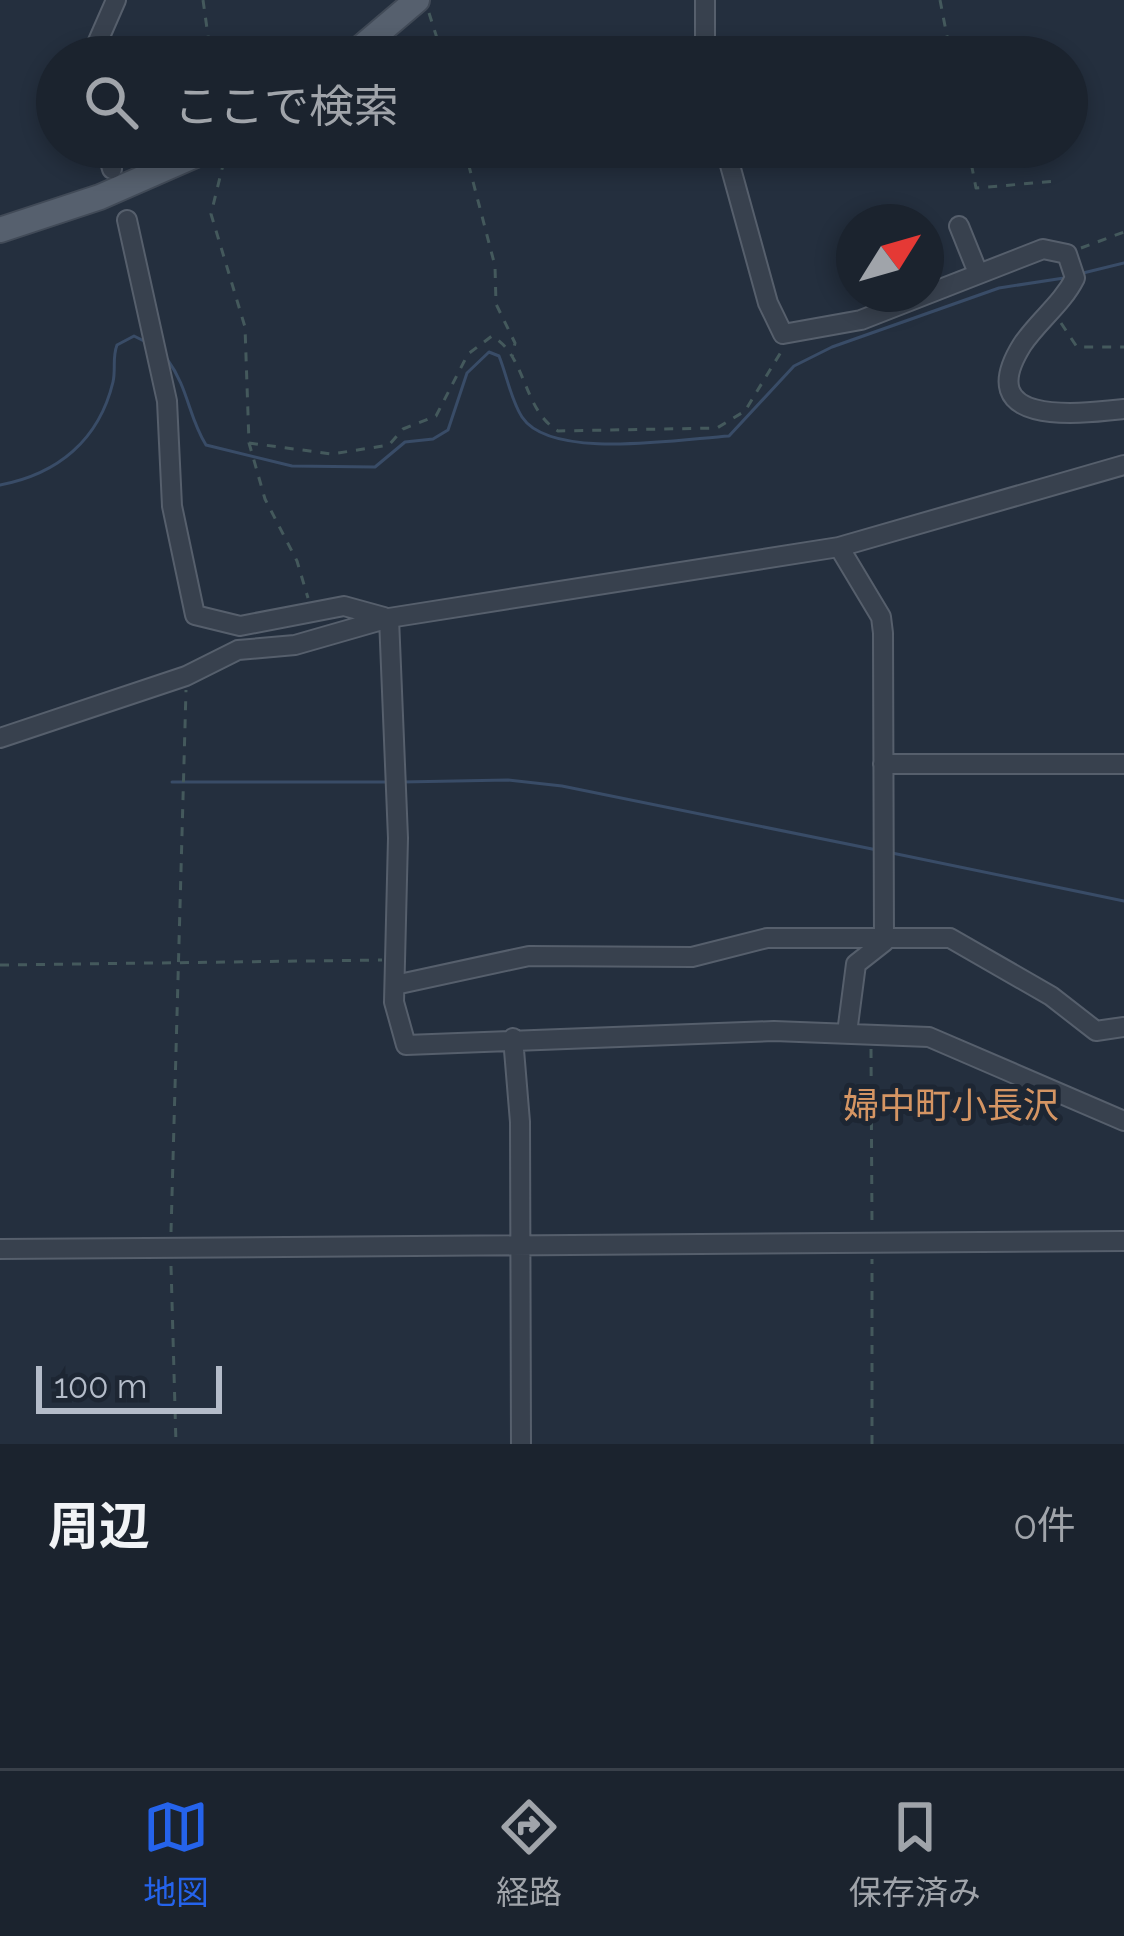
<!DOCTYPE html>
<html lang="ja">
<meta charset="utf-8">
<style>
:root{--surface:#1b232e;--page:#242b36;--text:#f1f3f6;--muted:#a0a4aa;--line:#39404a;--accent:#2563eb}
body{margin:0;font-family:Raleway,"Noto Sans JP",sans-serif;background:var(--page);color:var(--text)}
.compass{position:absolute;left:836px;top:204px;width:108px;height:108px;border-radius:50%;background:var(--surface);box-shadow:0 6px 18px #0003;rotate:53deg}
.scale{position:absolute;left:36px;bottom:30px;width:186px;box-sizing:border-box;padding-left:12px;border:6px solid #b4bcc9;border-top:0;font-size:33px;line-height:42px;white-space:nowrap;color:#b4bcc9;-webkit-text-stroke:9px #1d2633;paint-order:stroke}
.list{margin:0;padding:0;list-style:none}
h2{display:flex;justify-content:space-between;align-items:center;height:156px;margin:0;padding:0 48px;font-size:51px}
h2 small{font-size:39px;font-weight:400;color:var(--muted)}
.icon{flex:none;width:66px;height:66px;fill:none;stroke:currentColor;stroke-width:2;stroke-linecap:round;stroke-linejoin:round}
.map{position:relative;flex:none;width:1124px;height:1444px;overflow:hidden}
.search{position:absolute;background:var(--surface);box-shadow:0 6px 18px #0003;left:36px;right:36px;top:36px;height:132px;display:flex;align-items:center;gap:30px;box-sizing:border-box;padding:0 42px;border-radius:66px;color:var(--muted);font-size:45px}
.sheet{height:324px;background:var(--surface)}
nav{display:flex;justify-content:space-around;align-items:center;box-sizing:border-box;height:168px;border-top:3px solid var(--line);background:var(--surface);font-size:33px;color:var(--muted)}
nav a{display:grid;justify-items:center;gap:6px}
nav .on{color:var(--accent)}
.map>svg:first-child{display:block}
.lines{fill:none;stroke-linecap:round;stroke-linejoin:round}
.stream{stroke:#394c67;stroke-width:3}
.minor-casing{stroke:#565f6c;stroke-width:22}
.major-casing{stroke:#414a57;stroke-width:28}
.path{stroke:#44595c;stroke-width:3;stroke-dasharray:9 9;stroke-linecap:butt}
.minor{stroke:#38414e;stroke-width:18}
.major{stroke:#56606e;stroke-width:24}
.labels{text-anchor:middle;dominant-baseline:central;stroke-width:10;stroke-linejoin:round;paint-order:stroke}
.neighbourhood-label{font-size:36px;fill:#d59563;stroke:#1d2633}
</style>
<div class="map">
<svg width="1124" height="1444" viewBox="0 0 1124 1444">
<rect width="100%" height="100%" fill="#242f3e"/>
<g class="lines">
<path class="stream" d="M1079,274l45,-11
M167,359c22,30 21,57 39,86l86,21 83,1 30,-25 28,-3 15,-9 19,-57 22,-21 10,4c8,20 12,44 23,61 29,44 159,22 207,19l65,-70 38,-19 167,-59 65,-10
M0,485c58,-11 99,-45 113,-103 3,-13 -1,-24 4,-37l17,-9 12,6
M172,782h214
M402,782l106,-2 54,6 315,64
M892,853l232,48"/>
<g class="minor-casing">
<path id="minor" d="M705,0v57
M91,57l25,-57
M106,147l6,22
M725,147l43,156 15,31 78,-14 182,-71 24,5 8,24c-13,26 -37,43 -53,67 -51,82 56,69 102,64
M127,220l40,181 5,105 23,109 45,11 104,-20 40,11
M959,226l19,47
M839,547l42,70 2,16 1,309 -28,22 -9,69
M389,618l9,220 -4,164 12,43 368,-14 155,6 195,84
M0,738l186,-62 52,-26 57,-5 94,-27 450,-71 285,-82
M883,764h241
M395,985l134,-29 163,1 75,-19h183l101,58 45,35 28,-4
M513,1038l7,84 1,322
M0,1249l1124,-8"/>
</g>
<g class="major-casing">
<path id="major" d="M350,57l67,-57
M0,230l100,-33 114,-50"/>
</g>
<path class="path" d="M203,0l8,57
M940,0l11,57
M429,13l14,44
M464,147l31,119 1,38 19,39 -3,14
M968,147l8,41 81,-7
M224,161l-13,53 34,113 4,116 16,56 32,62 11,37
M1081,248l43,-16
M1061,323l16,24h47
M249,443l83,11 57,-9 14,-16 33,-13 32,-62 24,-18c35,20 30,73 66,95l159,-3 28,-17 39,-64
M0,965l382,-5
M871,1049l1,176
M171,1232l15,-542
M171,1266l5,178
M872,1444v-185"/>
<use href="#minor" class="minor"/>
<use href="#major" class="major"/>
</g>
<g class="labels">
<g class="neighbourhood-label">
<text x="951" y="1105">婦中町小長沢</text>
</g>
</g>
</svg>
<svg class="compass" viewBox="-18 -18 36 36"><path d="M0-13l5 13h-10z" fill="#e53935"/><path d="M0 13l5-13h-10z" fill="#a0a4aa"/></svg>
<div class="scale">100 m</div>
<div class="search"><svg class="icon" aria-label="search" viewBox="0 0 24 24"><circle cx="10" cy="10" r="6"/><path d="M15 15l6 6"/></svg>ここで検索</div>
</div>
<section class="sheet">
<h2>周辺<small>0件</small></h2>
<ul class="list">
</ul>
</section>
<nav>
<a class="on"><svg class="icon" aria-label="map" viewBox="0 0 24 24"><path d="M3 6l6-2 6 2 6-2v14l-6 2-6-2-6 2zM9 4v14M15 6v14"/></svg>地図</a>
<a><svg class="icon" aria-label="directions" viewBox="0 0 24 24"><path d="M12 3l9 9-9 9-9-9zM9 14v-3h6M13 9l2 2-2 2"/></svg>経路</a>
<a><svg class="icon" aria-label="saved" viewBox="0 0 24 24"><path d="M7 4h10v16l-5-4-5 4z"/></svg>保存済み</a>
</nav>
